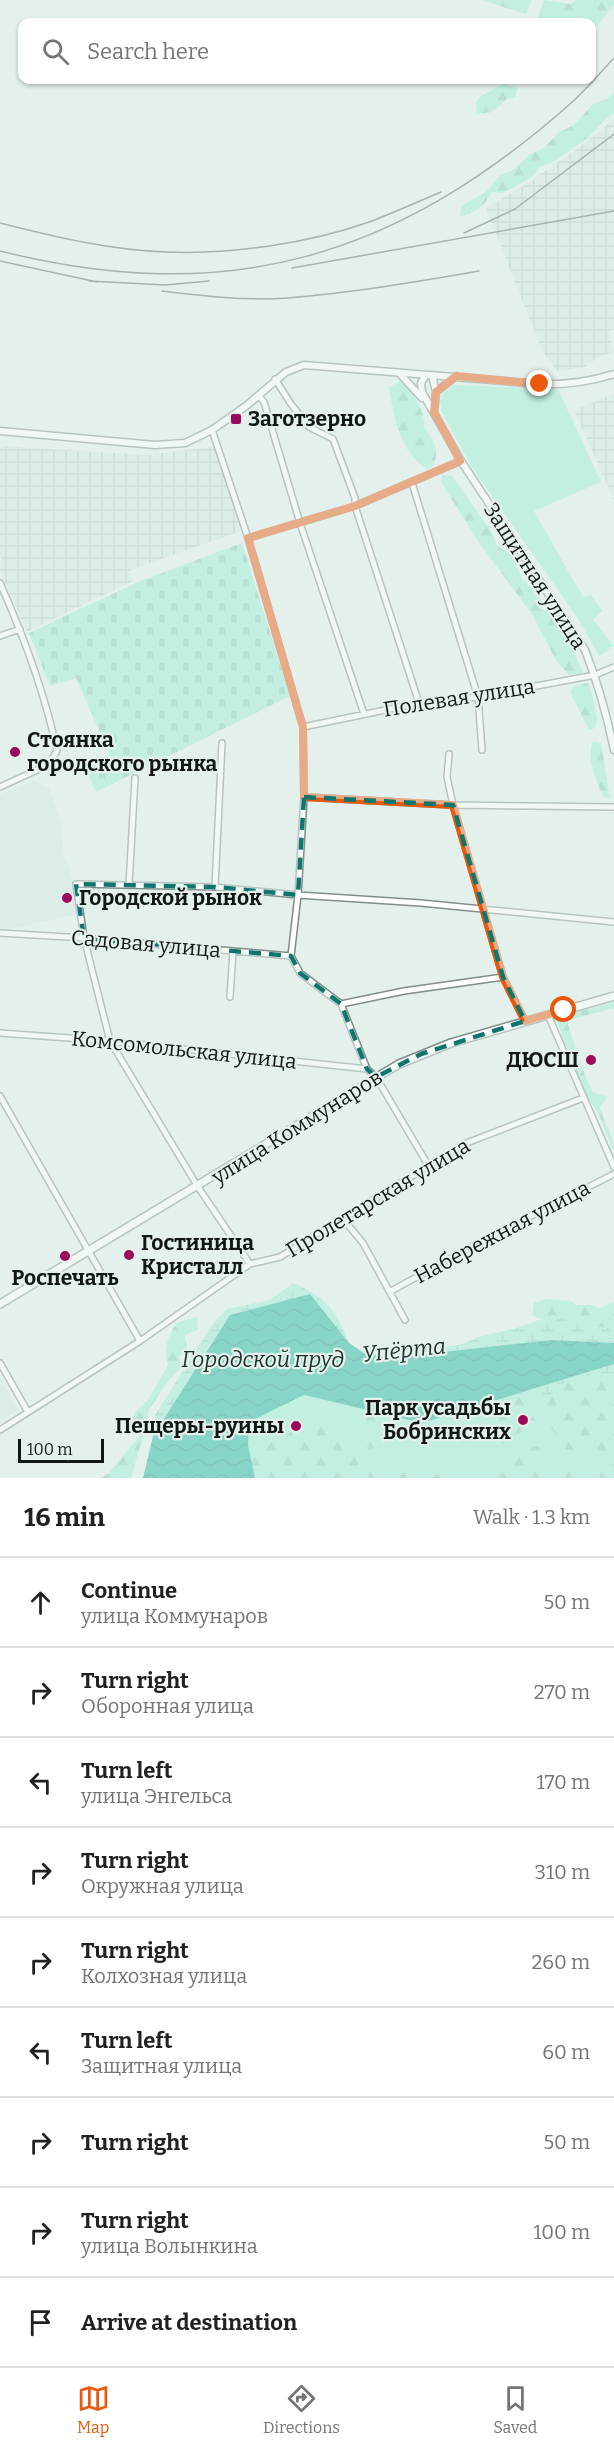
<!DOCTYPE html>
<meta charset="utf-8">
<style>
:root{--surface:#fff;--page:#f2f2f2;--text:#202124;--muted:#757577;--line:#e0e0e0;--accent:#ea580c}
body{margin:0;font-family:Bitter,serif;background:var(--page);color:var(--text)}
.scale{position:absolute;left:18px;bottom:15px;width:86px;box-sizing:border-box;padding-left:6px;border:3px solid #121615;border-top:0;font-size:16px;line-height:21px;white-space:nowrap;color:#121615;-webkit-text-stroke:4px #e4f0ec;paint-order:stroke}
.stop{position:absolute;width:18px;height:18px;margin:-14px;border:4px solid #ea580c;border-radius:50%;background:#fff}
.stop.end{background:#ea580c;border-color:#fff;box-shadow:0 2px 6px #0008}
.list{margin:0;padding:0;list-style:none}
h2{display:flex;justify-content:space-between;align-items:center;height:78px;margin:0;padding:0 24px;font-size:26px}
h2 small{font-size:20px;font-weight:400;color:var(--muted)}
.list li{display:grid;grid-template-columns:39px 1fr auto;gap:18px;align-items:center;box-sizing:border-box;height:90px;padding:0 24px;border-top:2px solid var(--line)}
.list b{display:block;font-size:22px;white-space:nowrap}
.list p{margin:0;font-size:20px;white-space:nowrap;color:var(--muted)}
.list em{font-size:20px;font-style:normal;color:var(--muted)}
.icon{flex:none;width:33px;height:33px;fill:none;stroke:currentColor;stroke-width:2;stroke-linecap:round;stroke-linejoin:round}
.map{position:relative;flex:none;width:614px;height:1478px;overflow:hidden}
.search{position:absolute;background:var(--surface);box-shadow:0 2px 4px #0004;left:18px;right:18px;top:18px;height:66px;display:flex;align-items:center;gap:15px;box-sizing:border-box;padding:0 21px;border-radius:12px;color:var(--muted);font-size:22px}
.sheet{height:888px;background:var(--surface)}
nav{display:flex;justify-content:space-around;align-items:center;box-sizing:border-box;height:84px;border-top:2px solid var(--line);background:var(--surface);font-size:16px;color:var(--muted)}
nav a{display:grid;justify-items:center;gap:3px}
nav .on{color:var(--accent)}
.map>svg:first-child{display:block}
.built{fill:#d3e9e2}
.industrial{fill:url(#industrial-grid)}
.green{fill:#99edd6}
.forest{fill:url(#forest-firs)}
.wetland{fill:url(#wetland-marsh)}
.cemetery{fill:url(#cemetery-stones)}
.water{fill:url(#water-waves)}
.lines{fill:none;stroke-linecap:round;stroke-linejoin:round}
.minor-casing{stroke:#818d89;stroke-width:8}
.tertiary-casing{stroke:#818d89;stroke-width:9}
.secondary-casing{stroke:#818d89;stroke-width:10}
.minor{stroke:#fff;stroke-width:5}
.tertiary{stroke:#fff;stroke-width:6}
.secondary{stroke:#fff;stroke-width:7}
.rail{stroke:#5f6664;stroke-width:1.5}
.route{stroke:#ea580c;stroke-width:8}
.marked{fill:none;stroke:#0f766e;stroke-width:4.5;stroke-dasharray:12 8;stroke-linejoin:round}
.poi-dot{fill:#9b0a5a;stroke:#e4f0ec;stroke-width:2}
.labels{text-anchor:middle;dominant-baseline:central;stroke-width:4.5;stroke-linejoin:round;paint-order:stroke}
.poi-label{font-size:21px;font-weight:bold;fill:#121615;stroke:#e4f0ec;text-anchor:start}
.street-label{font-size:21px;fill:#121615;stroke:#e4f0ec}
.water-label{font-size:22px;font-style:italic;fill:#1b322c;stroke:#e4f0ec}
</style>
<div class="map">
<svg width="614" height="1478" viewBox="0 0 614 1478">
<defs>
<pattern id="industrial-grid" width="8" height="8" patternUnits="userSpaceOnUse" patternTransform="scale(1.5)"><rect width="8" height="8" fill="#d3e9e2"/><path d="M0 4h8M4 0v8" fill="none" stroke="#b4c7c1"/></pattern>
<pattern id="forest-firs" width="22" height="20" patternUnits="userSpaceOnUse" patternTransform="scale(1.5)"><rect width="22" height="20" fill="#99edd6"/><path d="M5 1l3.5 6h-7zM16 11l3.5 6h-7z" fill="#83cab7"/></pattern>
<pattern id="wetland-marsh" width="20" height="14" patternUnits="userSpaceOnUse" patternTransform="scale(1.5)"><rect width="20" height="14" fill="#99edd6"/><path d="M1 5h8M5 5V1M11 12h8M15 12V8" fill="none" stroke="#83cab7"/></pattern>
<pattern id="cemetery-stones" width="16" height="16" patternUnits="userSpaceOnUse" patternTransform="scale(1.5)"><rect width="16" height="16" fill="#99edd6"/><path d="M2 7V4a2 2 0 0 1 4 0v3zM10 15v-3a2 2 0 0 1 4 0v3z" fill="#83cab7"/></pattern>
<pattern id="water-waves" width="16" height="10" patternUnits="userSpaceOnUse" patternTransform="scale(1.5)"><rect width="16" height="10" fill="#18b497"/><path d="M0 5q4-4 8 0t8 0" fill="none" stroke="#14917a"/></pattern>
</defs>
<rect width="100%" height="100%" fill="#e4f0ec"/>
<path class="built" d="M34,781l16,8 11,35 2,28 12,33 2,29 -77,17v-137z
M0,1377l19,33 -19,11z"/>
<path class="industrial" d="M614,119v210l-6,2 6,21 -17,6 -12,9 -28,4 -15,-20 -56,-143 51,-31 58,-42z
M614,394v106l-40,-90z
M0,446l146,9 68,-8 27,84 -111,39 3,11 -106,51 -27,-61 2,-12 -2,-5z"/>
<path class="green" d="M452,385l106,4 43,93 -67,29 49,86 8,-2 11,16 -9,9 21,26 -15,10 -22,-39 -106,-151 -29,-54 -2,-11 3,-7z
M614,1364v114h-359l-7,-33 1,-23 55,-27 118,28z"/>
<path class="forest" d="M482,0h50l-6,14z
M544,0l27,4 5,-4h38v5l-22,26v-9h-56z
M503,84l15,4 -3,9 -8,2 -15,13 -15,2 -1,-12 5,-6z
M614,92v21l-9,6 -16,18 -34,24 -15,6 -9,11 -28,15 -11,-1c-8,14 -15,21 -32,24l1,-10 25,-14 14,-17 13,-5 16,-15 15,-7 15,-16 15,-7 19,-21 14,-5z
M399,382l6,2c9,11 21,29 19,43 10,13 17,25 8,40l-6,1c-27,-18 -32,-50 -37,-81z
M442,475l10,1 41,58 3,10 16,12 10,23 17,14 1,15 15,8 7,18 9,10 12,29 -14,2 -12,-13 -25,-48 -52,-70 -39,-62z
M588,683l5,15 4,21 -2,9 -6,2 -19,-38 4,-6z
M593,741l8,2 9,56 -7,-3c-7,-16 -17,-37 -10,-55z
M614,1002v6l-45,12 -1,5 19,56 6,11 14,5 -7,10c4,18 14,26 14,45l-16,-39 -12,-17 -29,-74 6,-6z
M546,1299l25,2 5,4h14l10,3 14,-6v33l-5,-7 -19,-1 -10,-7c-16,4 -34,3 -48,-5l2,-12z
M197,1317l1,13 -13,5 2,13 -8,9 3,9 -16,18 -18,27 1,13 -10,3 -6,-8 3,-8 12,-11 20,-35c-5,-17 0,-27 8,-42z
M592,1373h15l2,18 5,-1v88h-14l-5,-23 -29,-6 -18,-25 -5,-22 16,-17z
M518,1396l21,3 -1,10 -10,1 8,11 -8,9 -13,4 -5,12 -19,-6 -10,7 -8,-6 14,-11 -7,-7 -1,-7 7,-9z
M462,1410l4,4 -2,6 -5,1 -4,15 -7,3 -4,-4 6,-7 -2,-6 2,-8z
M361,1412l34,7 10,6 -2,6 17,4 -25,10 -7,-2 -19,6 -5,-4 -10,-27z
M314,1422l35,14 27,32 90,10h-211l-7,-33 9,2z
M145,1429l-14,49h-30l8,-5z
M527,1445l22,3 -5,25 19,-10 15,7 -4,8h-92z"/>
<path class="wetland" d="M293,1283c34,15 42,26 56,60l-39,-48 -80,20 -77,121 2,-21 59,-93 13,-13 43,-9z
M559,1316l10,6 11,-2 10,7 19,1 5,7v8l-63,-3 -162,18 -25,-5h27l68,-8 23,-9 35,-8 22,-8 10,1z
M614,1364v10l-22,-1 -33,12 -10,11 -16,2 -10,5 -5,-7 -32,11 -10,-1z"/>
<path class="cemetery" d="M242,543l48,153 -194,96 -11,-25 25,-12 -34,-77 -26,8 -21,-53 109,-51z"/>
<path class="water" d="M310,1294l39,49 15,10 25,5 162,-18 63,3v21l-192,59 -118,-28 -55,27 -1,23 7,33h-112l10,-42 77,-121z"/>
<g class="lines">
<g class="minor-casing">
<path id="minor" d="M275,379l16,25 18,23 24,12 22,59v8l64,197
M258,395l6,7 36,121 64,191
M212,430l36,108 55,189 1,70 -6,98 -7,61 9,17 41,31 26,65 9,8 52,88
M412,483l66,214 4,53
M248,538l107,-32 106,-45
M0,583c24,54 45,110 57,168l-9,14 -48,22
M0,636l20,-7
M303,727l116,-24 59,-6 117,-22 19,-8
M449,754l-2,23 6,28 50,172 22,44
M304,797l149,8 161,2
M129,885l6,-107
M215,887l7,-144
M0,933l84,5 207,18
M230,997l3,-46
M341,1004l63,-13 99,-14
M548,1015l66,152
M0,1033l110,8 257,28
M0,1096l140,245
M343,1219l20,24 42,77
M250,1264l-52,-77 -88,-146 -26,-103 -8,-54 139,3 83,8 123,8 193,19
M391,1291l99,-54 124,-63
M0,1363l28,49
M0,1430l140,-89 110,-77 30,-7 184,-113 119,-46"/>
</g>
<g class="tertiary-casing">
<path id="tertiary" d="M399,373l23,25
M426,375l-5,8 1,9 39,69 124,189c13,33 22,66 29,100
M432,375l4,17
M434,412l2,-20 20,-16
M0,431l155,14 30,-2 27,-13 34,-24 40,-34 18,-7 236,19c27,1 48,-2 74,-10"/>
</g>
<g class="secondary-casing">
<path id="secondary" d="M0,1304l399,-240 52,-21 163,-47"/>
</g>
<use href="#minor" class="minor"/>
<use href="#tertiary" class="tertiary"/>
<use href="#secondary" class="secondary"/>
<path class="rail" d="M0,223c55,14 110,27 166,29 64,3 144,-9 203,-30 24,-9 48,-20 72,-30
M464,233l51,-24 99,-75
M0,251c228,57 396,7 570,-147 16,-14 30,-31 44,-46
M0,261l97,21
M292,268l322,-57
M89,281l76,4 44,-4
M162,291c41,5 83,10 125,7 64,-5 129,-16 192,-27"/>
</g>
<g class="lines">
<path class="route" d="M540,384l-84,-8 -20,16 -2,20 26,49 -105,45 -107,32 55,189 1,70 149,8 50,172 22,44 39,-11"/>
</g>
<path d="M0 0H614V1478H0ZM304,797l149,8 50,172 22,44 -104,33 -45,23 -9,-8 -26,-65 -41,-31 -9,-17 -207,-18 -8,-54 139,3 83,8z" fill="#e4f0ec" fill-opacity=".55" fill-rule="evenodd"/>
<path class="marked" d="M304,797l149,8 50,172 22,44 -104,33 -45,23 -9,-8 -26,-65 -41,-31 -9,-17 -207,-18 -8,-54 139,3 83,8z"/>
<g class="poi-dot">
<rect x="230" y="413" width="12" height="12" rx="3"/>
<circle cx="15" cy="752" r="6"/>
<circle cx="67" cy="898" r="6"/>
<circle cx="591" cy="1060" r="6"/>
<circle cx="129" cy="1255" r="6"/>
<circle cx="65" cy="1256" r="6"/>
<circle cx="523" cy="1420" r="6"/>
<circle cx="296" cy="1426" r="6"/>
</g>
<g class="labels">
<g class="poi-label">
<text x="248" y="419">Заготзерно</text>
<text x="27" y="740">Cтоянка<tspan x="27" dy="24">городского рынка</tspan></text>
<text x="79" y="898">Городской рынок</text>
<text x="579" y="1060" text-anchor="end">ДЮСШ</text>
<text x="141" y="1243">Гостиница<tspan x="141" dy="24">Кристалл</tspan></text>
<text x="65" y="1278" text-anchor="middle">Роспечать</text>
<text x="511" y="1408" text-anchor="end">Парк усадьбы<tspan x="511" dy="24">Бобринских</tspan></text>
<text x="284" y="1426" text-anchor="end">Пещеры-руины</text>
</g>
<g class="street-label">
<text transform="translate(535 576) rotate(57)">Защитная улица</text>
<text transform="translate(459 698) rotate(-9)">Полевая улица</text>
<text transform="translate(146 944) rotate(5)">Садовая улица</text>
<text transform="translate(184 1050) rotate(6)">Комсомольская улица</text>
<text transform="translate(297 1127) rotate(-32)">улица Коммунаров</text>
<text transform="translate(378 1198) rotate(-31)">Пролетарская улица</text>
<text transform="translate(502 1232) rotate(-28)">Набережная улица</text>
</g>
<g class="water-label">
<text transform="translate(404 1350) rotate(-6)">Упёрта</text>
<text x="263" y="1359">Городской пруд</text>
</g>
</g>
</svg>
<div class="scale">100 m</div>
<div class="stop" style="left:564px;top:1010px"></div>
<div class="stop end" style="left:540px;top:384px"></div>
<div class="search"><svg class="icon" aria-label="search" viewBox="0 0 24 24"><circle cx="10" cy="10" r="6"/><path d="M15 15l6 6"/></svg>Search here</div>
</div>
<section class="sheet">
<h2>16 min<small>Walk · 1.3 km</small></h2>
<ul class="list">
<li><svg class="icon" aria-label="ahead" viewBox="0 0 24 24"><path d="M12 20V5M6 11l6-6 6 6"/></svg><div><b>Continue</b><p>улица Коммунаров</p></div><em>50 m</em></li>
<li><svg class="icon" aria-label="right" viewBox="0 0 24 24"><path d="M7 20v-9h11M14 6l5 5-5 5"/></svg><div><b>Turn right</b><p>Оборонная улица</p></div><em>270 m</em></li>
<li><svg class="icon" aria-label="left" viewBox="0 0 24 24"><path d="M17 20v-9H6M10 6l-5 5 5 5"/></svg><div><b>Turn left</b><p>улица Энгельса</p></div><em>170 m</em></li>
<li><svg class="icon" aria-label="right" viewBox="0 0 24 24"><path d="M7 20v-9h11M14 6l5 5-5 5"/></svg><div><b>Turn right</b><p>Окружная улица</p></div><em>310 m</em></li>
<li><svg class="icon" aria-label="right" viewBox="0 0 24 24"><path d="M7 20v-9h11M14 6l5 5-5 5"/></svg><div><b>Turn right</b><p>Колхозная улица</p></div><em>260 m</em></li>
<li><svg class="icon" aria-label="left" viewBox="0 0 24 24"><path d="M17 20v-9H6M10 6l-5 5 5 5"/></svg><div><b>Turn left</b><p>Защитная улица</p></div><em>60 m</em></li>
<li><svg class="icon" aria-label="right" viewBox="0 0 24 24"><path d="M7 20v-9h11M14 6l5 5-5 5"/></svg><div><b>Turn right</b></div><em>50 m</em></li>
<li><svg class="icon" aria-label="right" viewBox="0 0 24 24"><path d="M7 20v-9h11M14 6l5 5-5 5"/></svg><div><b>Turn right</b><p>улица Волынкина</p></div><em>100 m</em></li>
<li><svg class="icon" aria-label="arrive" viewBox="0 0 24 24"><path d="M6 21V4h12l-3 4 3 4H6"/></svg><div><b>Arrive at destination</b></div></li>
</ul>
</section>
<nav>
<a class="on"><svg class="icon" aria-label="map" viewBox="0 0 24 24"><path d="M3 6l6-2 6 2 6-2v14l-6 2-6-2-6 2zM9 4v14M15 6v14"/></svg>Map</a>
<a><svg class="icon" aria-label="directions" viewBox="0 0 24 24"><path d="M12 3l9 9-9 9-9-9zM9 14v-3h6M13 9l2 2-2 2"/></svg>Directions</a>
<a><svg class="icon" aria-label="saved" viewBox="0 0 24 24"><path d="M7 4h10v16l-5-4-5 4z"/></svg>Saved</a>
</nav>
